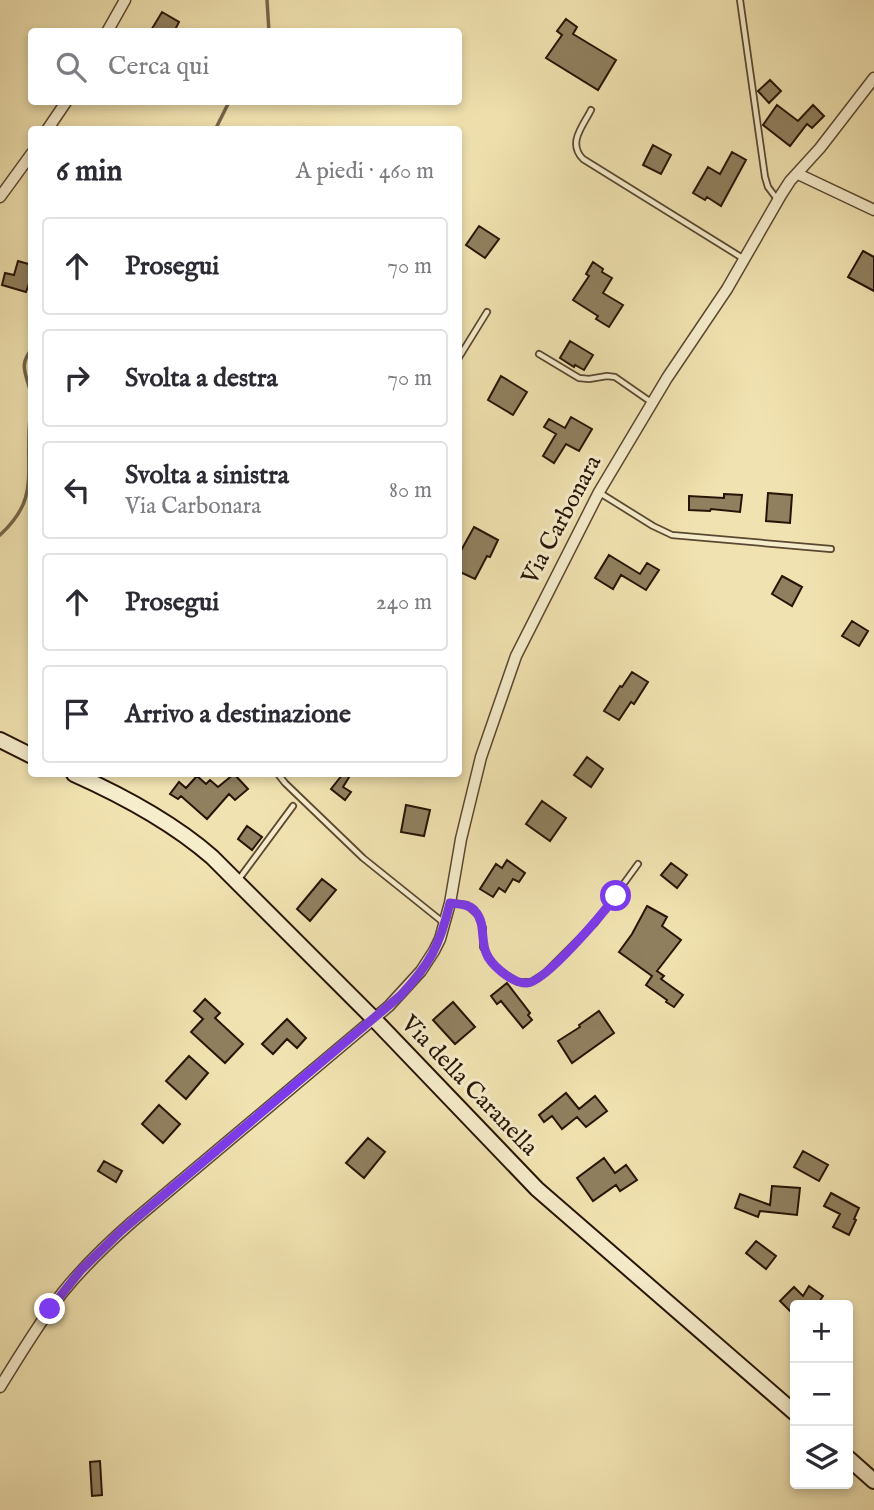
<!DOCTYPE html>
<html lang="it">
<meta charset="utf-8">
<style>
:root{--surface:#fff;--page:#f7f7f7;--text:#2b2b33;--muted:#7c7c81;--line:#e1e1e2}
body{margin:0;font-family:"IM FELL English",serif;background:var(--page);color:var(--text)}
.controls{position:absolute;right:21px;bottom:21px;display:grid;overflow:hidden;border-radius:7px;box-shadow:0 4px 10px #0003}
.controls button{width:63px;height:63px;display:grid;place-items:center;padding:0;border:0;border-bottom:2px solid var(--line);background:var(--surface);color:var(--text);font:35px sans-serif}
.stop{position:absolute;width:21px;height:21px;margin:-16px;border:5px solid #7c3aed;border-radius:50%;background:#fff}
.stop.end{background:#7c3aed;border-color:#fff;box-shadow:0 2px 7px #0008}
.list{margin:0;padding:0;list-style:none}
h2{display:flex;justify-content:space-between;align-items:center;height:91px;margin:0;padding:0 28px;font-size:30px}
h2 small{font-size:23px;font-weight:400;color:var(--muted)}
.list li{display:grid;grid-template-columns:46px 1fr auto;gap:21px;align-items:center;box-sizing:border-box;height:98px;margin:0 14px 14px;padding:0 14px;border:2px solid var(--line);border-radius:7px}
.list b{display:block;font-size:26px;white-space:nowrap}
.list p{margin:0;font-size:23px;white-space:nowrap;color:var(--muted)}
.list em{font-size:23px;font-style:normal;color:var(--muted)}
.icon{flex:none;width:38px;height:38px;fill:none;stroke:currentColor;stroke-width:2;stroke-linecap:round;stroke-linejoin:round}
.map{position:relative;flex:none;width:874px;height:1510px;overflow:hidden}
.search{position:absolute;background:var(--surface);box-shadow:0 4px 10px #0003;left:28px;top:28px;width:434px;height:77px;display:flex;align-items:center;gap:18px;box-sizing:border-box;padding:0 24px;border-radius:7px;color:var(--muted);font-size:26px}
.panel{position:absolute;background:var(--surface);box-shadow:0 4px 10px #0003;left:28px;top:126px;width:434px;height:651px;border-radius:7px}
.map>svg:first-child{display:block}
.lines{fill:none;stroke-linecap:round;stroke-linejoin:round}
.stream{stroke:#77664a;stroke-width:3.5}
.building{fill:#90805f;stroke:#271406;stroke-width:2}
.lane-casing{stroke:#5a4831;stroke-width:8}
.street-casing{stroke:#5a4831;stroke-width:13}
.secondary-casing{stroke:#271406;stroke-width:18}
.lane{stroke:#f6edcc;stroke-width:4.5}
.street{stroke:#f6edcc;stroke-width:10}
.secondary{stroke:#f6edcc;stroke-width:14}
.route{stroke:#7c3aed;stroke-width:9}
.labels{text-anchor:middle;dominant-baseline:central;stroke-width:6;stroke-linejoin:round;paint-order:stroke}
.street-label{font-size:24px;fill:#271406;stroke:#f6edcc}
</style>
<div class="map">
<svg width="874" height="1510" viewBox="0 0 874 1510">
<rect width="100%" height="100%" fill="#f1e3b1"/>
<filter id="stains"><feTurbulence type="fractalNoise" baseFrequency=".00286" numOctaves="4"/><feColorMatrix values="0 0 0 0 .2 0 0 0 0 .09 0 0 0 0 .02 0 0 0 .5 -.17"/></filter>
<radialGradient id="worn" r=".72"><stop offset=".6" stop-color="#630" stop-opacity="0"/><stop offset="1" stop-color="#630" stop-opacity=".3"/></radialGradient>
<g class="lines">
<path class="stream" d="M267,0l2,32
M215,130l14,-28
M0,535c37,-34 27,-57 29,-101 0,-13 3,-26 2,-39 -3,-19 -14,-29 1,-46"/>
</g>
<path class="building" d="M162,12l17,10 -5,10h-24z
M566,19l11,8 -4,7 43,26 -18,30 -52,-32 16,-23 -5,-4z
M770,80l11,11 -12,12 -11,-12z
M777,105l21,16 15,-16 11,11 -12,12 -5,-4 -17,22 -27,-21z
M653,145l18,10 -10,19 -18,-9z
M732,152l14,8 -25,46 -14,-9 -2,3 -12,-7 15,-26 12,7z
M479,226l20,13 -14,19 -19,-13z
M863,251l11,6v34l-26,-14z
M18,261l14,4v10l-6,17 -24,-7 3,-12 9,2z
M593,262l10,7 -1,3 10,6 -9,15 20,12 -14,22 -13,-8 2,-3 -25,-16 16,-24 -3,-2z
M570,341l23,14 -9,15 -9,-5 -1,2 -14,-9z
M501,376l26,16 -14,23 -25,-15z
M571,417l21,12 -13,22 -13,-7 -12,19 -11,-7 13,-22 -12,-7 5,-8 16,9z
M768,493l24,2 -2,28 -24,-2z
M724,494l18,1 -2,17 -29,-3 -1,2 -21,-1v-14l35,2z
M474,527l24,13 -8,17 -3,-1 -12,23 -17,-8v-15z
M609,555l31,19 7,-11 12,7 -13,20 -25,-15 -8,14 -18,-11z
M782,576l20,11 -10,19 -20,-12z
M852,621l16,10 -9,15 -17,-10z
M632,672l16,10 -14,22 -3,-2 -12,18 -15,-9 16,-25 2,1z
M587,757l16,12 -12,18 -17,-12z
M234,774l14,15 -13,11 -6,-6 -22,25 -26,-23 -3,3 -8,-5 9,-12 7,6 11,-12 9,8 4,-4 8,7z
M343,774h8l-8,13 8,5 -6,8 -14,-11z
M542,801l24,17 -16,23 -24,-17z
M406,805l24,5 -6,26 -23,-4z
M247,826l15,11 -10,13 -14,-11z
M507,860l18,13 -6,9 -6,-3 -8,13 -6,-4 -6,9 -13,-8 16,-25 6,4z
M671,863l16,12 -10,13 -16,-13z
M322,879l14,11 -26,31 -13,-12z
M647,906l20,11 -5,9 19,14 -24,31 7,5 -3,3 22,16 -9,12 -8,-5 1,-2 -21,-15 6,-9 -33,-24 13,-18z
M507,983l23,30 -2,2 4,5 -9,8 -22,-27 -4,3 -6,-8z
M205,999l15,14 -5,5 28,26 -18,19 -34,-31 12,-13 -9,-8z
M453,1002l22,25 -20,17 -22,-24z
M599,1011l15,22 -42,30 -14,-22 22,-14 -1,-2z
M287,1019l19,19 -9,10 -10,-9 -14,15 -11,-10z
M189,1056l19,17 -22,26 -20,-18z
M566,1093l13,16 16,-13 12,15 -21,16 -9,-10 -15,12 -10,-13 -8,6 -5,-7z
M159,1105l21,19 -17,19 -21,-19z
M368,1138l17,14 -21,26 -18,-15z
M803,1151l25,14 -9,16 -25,-14z
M604,1158l11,15 11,-8 11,15 -17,11 -4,-6 -23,16 -16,-23z
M104,1161l18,10 -6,11 -18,-11z
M772,1186l28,2 -3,27 -37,-4 -2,6 -23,-9 5,-14 30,11z
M831,1193l28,15 -5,11 2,1 -7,15 -16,-8 7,-13 -16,-8z
M756,1241l20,15 -10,13 -20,-16z
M809,1286l14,10 -6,9h-22v11l-15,-15 14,-14 9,9z
M100,1461l2,34 -10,1 -2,-34z"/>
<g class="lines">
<g class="lane-casing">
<path id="lane" d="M740,0l25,177 3,10 9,12
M591,110c-8,16 -24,33 -8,49l161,100
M539,354l40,24 10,1 18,-3 8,1 36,25
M458,359l29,-47
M600,493l53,33 19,9 159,14
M278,774l7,9 78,75 81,65
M239,879l54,-73
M451,903l16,2 11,10 5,13v19l9,16 11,10 15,9h13l14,-9 50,-50 43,-59"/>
</g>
<g class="street-casing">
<path id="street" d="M107,32l18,-32
M47,130l19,-28
M798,174l76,36
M0,197l32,-44
M0,1387c20,-32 40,-66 63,-95 21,-26 44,-48 69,-70l257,-216 32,-35 13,-20 6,-12 10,-36 11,-64 20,-82 35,-101 83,-164 68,-114 60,-89 54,-94 9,-14 30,-33 54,-70"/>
</g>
<g class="secondary-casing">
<path id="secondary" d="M0,740l32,16
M74,774c47,21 99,49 138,83l161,161 164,171 258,224
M848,1458l26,23"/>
</g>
<use href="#lane" class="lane"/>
<use href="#street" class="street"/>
<use href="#secondary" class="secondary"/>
</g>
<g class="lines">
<path class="route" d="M50,1309l31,-39 40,-39 279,-235c30,-32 40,-51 50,-93 9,1 19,1 25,8 12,13 4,31 13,46 7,11 26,27 39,26 19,-1 76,-70 89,-87"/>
</g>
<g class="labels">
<g class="street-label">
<text transform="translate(562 520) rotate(-62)">Via Carbonara</text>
<text transform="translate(469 1086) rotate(46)">Via della Caranella</text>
</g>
</g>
<rect width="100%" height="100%" filter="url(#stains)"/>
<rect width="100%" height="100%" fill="url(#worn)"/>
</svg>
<div class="controls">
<button>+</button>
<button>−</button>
<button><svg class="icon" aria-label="layers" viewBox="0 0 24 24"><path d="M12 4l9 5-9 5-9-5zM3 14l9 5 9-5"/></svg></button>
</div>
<div class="stop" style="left:616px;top:896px"></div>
<div class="stop end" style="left:50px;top:1309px"></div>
<div class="search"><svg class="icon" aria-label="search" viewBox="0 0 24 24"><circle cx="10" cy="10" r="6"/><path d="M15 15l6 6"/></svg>Cerca qui</div>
<section class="panel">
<h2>6 min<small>A piedi · 460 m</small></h2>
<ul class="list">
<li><svg class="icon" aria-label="ahead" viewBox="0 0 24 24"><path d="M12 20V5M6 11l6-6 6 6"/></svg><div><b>Prosegui</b></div><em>70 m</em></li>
<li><svg class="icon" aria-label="right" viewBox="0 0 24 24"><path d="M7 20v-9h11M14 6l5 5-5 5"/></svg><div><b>Svolta a destra</b></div><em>70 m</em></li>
<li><svg class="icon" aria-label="left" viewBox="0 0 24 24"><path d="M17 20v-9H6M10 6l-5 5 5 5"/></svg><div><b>Svolta a sinistra</b><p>Via Carbonara</p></div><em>80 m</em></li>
<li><svg class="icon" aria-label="ahead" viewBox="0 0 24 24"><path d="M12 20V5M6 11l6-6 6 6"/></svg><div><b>Prosegui</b></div><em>240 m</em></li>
<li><svg class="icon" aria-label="arrive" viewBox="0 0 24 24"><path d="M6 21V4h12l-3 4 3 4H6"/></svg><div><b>Arrivo a destinazione</b></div></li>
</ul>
</section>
</div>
